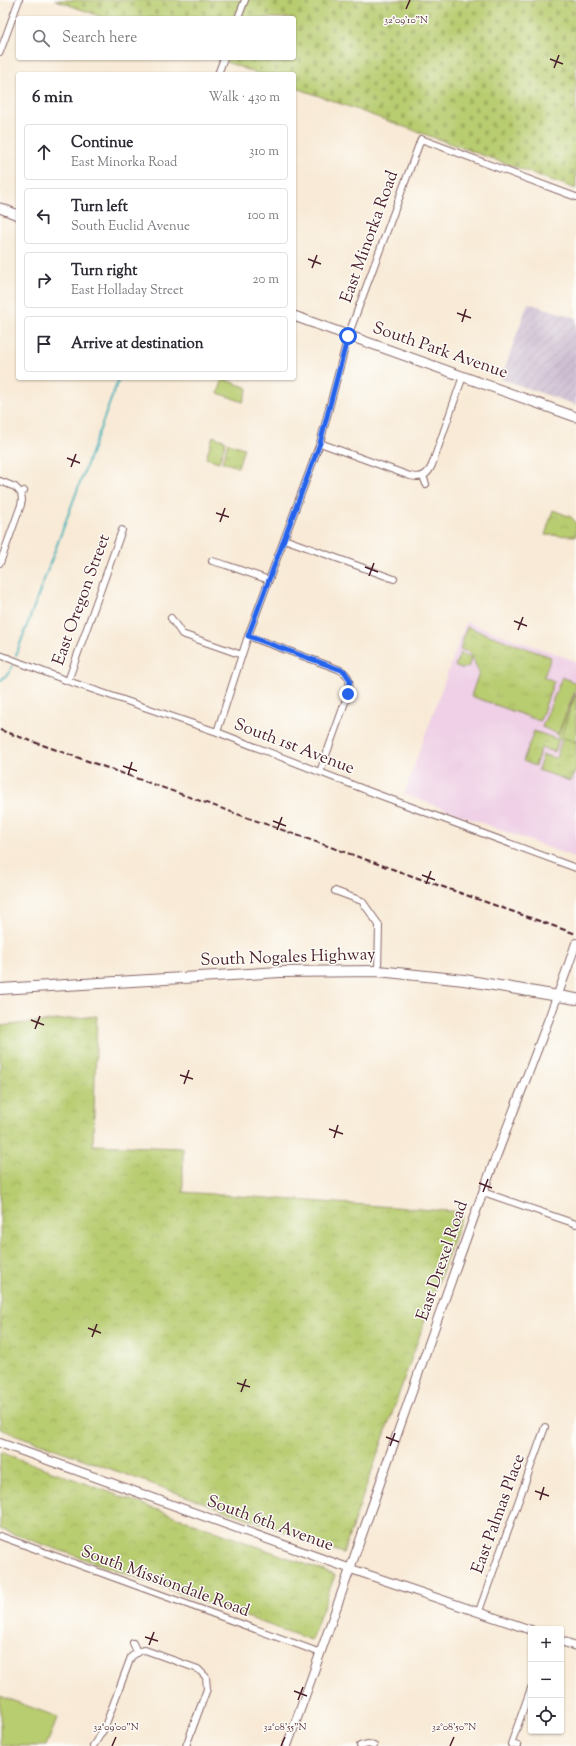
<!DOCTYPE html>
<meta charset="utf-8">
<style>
:root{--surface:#fff;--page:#f7f7f7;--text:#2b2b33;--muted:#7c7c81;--line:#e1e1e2}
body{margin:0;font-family:"Sorts Mill Goudy",serif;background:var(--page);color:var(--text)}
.controls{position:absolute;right:12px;bottom:12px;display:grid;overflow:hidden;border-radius:4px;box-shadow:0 1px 3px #0004}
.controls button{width:36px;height:36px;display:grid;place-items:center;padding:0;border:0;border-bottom:1px solid var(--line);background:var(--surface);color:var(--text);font:20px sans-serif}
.stop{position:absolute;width:12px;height:12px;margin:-9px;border:3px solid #2563eb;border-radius:50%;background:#fff}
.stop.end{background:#2563eb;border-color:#fff;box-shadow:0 1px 4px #0008}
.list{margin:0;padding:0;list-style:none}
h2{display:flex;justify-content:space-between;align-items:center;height:52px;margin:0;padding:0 16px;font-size:17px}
h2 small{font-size:13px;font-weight:400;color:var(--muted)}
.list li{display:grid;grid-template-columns:26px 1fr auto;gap:12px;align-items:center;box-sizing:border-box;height:56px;margin:0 8px 8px;padding:0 8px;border:1px solid var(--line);border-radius:4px}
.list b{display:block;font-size:15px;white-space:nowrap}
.list p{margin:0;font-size:13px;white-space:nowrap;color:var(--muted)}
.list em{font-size:13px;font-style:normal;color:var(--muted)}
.icon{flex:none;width:22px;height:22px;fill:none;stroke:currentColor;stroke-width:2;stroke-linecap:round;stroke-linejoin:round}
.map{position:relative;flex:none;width:576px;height:1746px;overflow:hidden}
.search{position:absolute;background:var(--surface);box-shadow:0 1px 3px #0004;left:16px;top:16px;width:280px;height:44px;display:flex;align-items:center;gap:10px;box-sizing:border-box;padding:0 14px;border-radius:4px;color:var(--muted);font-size:15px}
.panel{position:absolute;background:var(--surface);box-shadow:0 1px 3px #0004;left:16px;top:72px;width:280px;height:308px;border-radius:4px}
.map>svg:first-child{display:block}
.built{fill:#efd0e6}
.industrial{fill:url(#industrial-furrows)}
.grass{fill:url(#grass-tufts);stroke:#81764e}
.cemetery{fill:url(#cemetery-stones);stroke:#81764e}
.park{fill:url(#park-crowns);stroke:#81764e}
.garden{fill:#b8cc70;stroke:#81764e}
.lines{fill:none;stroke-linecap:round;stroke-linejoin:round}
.stream{stroke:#41b1ba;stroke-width:2}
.minor-casing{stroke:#876667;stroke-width:8}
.tertiary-casing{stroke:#876667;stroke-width:10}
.secondary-casing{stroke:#876667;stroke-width:11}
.primary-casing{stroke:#876667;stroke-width:12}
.minor{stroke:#fff;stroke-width:6}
.tertiary{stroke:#fff;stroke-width:8}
.secondary{stroke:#fff;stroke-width:9}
.primary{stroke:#fff;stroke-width:10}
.rail{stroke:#4a1f2b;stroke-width:2;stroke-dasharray:6 3;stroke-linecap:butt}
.route{stroke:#2563eb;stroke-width:5}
.ticks{fill:none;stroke:#4a1f2b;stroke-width:1.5}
.labels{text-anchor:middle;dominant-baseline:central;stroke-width:3;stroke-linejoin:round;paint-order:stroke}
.street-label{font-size:17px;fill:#4a1f2b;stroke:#fdfcf7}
.ticks-label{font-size:10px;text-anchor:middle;fill:#4a1f2b;stroke:#fdfcf7;stroke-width:3;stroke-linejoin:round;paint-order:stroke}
</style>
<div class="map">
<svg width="576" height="1746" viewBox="0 0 576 1746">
<defs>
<pattern id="industrial-furrows" width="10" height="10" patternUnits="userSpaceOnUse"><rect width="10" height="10" fill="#cdbed2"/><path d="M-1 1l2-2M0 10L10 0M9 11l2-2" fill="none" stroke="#b2a3b4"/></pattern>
<pattern id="grass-tufts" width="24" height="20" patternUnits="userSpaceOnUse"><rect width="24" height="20" fill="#b8cc70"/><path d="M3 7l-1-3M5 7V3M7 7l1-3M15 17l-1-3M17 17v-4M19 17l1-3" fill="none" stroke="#a0af61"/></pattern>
<pattern id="cemetery-stones" width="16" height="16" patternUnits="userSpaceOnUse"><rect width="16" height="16" fill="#b8cc70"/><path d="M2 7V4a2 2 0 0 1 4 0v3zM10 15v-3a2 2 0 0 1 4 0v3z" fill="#a0af61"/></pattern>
<pattern id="park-crowns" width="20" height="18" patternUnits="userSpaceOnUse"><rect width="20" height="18" fill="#b8cc70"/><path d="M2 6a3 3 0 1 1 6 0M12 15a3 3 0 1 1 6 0" fill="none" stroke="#a0af61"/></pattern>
</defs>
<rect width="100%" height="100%" fill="#fdfcf7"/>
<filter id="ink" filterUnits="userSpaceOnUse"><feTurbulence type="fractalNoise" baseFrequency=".025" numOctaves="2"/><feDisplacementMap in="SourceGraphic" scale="8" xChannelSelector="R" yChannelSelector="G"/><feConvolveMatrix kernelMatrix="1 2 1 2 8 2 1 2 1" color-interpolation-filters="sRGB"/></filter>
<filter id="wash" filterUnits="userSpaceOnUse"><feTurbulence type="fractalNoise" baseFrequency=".012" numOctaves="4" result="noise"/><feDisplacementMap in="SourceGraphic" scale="16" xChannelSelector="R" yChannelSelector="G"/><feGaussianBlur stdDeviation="0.9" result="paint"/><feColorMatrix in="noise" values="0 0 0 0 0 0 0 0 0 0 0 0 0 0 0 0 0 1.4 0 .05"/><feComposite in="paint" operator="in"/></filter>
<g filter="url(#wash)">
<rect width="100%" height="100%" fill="#f8ead6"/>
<path class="built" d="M466,622l110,39v197l-172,-64z"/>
<path class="industrial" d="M528,303l48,15v87l-75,-26z"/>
<path class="grass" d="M467,627l84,30 -7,20 10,4 -14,40 -69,-25 8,-24 -9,-19 -10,-4z
M576,692v78l-6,11 -32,-11 5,-15 13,3 6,-18 -5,-3z"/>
<path class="cemetery" d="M55,0h521v189l-282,-102v-13h-35l-44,-16h79v-40h-189z"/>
<path class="park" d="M228,443l16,5 -6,19 -16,-5z
M553,510l18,7 5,5v14l-31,-1z
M460,653l11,4 -2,9 -7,3 -7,-3z
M534,731l25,9 -4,12 -14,-4 -6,18 -12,-5z
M97,1016l-4,129 90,3v44l280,20 -120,341 -343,-124v-403z
M0,1452l335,123 -24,65 -311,-111z"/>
<path class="garden" d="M223,379l25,9 -5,14 -25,-9z
M213,436l13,5 -7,21 -13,-4z
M562,677l14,6v5l-18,46 -16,-7z
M575,695l1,1v46l-15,-5z
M0,1696l58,21 -12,29h-46z"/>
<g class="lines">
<path class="stream" d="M16,655l103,-277
M0,681l9,-8 3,-7"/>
</g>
</g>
<g filter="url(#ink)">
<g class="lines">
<g class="minor-casing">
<path id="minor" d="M238,18l7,-18
M0,52l19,-52
M218,74l6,-16
M320,443l90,33c11,3 18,-1 22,-11l31,-89
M423,476l3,8
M0,481l15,6 6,6
M284,539l110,40
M212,561l14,4 43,15
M0,563l21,-58 1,-5 -1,-7 3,-2
M171,618l11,16 60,21
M248,636l90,33c12,5 13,13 10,25l-28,78
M0,655l68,26 149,51 154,60 205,76
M68,681l54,-151
M217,732l31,-96 72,-193 28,-107 73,-197 155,58
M335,891l27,10 17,24 -1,46
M483,1192l93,32
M0,1536l321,117
M479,1611l66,-184
M133,1643l4,9
M93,1746l11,-17 27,-72 8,-6 6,-1 53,19 8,8 1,12 -21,57
M360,1746l8,-2 6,2
M518,1746l-7,-2 20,-56"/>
</g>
<g class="tertiary-casing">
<path id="tertiary" d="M0,1443l351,126 180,61
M561,1641l15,5
M287,1746c67,-184 129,-370 196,-554 30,-83 65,-165 93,-249"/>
</g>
<g class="secondary-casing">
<path id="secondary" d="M0,208l18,7
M294,316l282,101"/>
</g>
<g class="primary-casing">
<path id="primary" d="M0,989l280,-17 98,-1 86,9 112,19"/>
</g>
<use href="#minor" class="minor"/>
<use href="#tertiary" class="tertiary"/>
<use href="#secondary" class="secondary"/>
<use href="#primary" class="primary"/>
<path class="rail" d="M0,730l576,204"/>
</g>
</g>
<g class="lines" filter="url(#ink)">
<path class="route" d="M348,694l2,-14 -6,-9 -96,-35 72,-193 28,-107"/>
</g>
<path class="ticks" d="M406,9l4,-9M550,59l13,5M554,68l5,-13M308,259l13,5M312,268l5,-13M457,313l14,5M462,322l4,-13M67,458l13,5M71,467l5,-13M216,513l13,4M220,522l5,-14M365,567l13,5M369,576l5,-13M514,621l13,5M518,630l5,-13M123,766l14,5M128,775l4,-13M273,821l13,5M277,830l5,-13M422,875l13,5M426,884l5,-13M31,1020l13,5M35,1029l5,-13M180,1075l13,4M184,1084l5,-14M329,1129l14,5M334,1138l4,-13M479,1183l13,5M483,1192l5,-13M88,1328l13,5M92,1337l5,-13M237,1383l13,4M241,1392l5,-13M386,1437l13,5M390,1446l5,-13M535,1491l14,5M540,1500l4,-13M145,1637l13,4M149,1645l5,-13M294,1691l13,5M298,1700l5,-13M112,1746l4,-9M281,1746l4,-9M450,1746l4,-9"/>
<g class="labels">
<g class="street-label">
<text transform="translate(370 237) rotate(-70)">East Minorka Road</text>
<text transform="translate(440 351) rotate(19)">South Park Avenue</text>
<text transform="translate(82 600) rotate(-70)">East Oregon Street</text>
<text transform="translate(294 747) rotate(21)">South 1st Avenue</text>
<text transform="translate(288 958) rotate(-2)">South Nogales Highway</text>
<text transform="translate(443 1261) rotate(-71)">East Drexel Road</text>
<text transform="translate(499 1514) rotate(-70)">East Palmas Place</text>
<text transform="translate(270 1524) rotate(20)">South 6th Avenue</text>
<text transform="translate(165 1582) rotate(20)">South Missiondale Road</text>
</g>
</g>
<g class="ticks-label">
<text x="406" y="23">32°09'10"N</text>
<text x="116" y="1730">32°09'00"N</text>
<text x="285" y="1730">32°08'55"N</text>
<text x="454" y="1730">32°08'50"N</text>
</g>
</svg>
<div class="controls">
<button>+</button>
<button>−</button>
<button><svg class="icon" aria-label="locate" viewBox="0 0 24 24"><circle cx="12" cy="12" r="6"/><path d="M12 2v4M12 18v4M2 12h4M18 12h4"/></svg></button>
</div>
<div class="stop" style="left:348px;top:336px"></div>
<div class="stop end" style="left:348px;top:694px"></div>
<div class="search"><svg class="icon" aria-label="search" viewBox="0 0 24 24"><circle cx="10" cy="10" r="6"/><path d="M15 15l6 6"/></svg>Search here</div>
<section class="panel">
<h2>6 min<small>Walk · 430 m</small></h2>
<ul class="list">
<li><svg class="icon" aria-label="ahead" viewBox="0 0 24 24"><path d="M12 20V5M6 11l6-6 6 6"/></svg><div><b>Continue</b><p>East Minorka Road</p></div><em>310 m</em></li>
<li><svg class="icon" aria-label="left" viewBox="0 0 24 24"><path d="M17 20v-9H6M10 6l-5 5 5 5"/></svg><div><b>Turn left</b><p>South Euclid Avenue</p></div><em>100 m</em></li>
<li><svg class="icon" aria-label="right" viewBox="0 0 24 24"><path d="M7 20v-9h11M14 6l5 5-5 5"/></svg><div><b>Turn right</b><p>East Holladay Street</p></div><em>20 m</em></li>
<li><svg class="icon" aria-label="arrive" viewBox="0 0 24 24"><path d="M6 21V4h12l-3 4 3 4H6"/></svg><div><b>Arrive at destination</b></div></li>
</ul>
</section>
</div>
